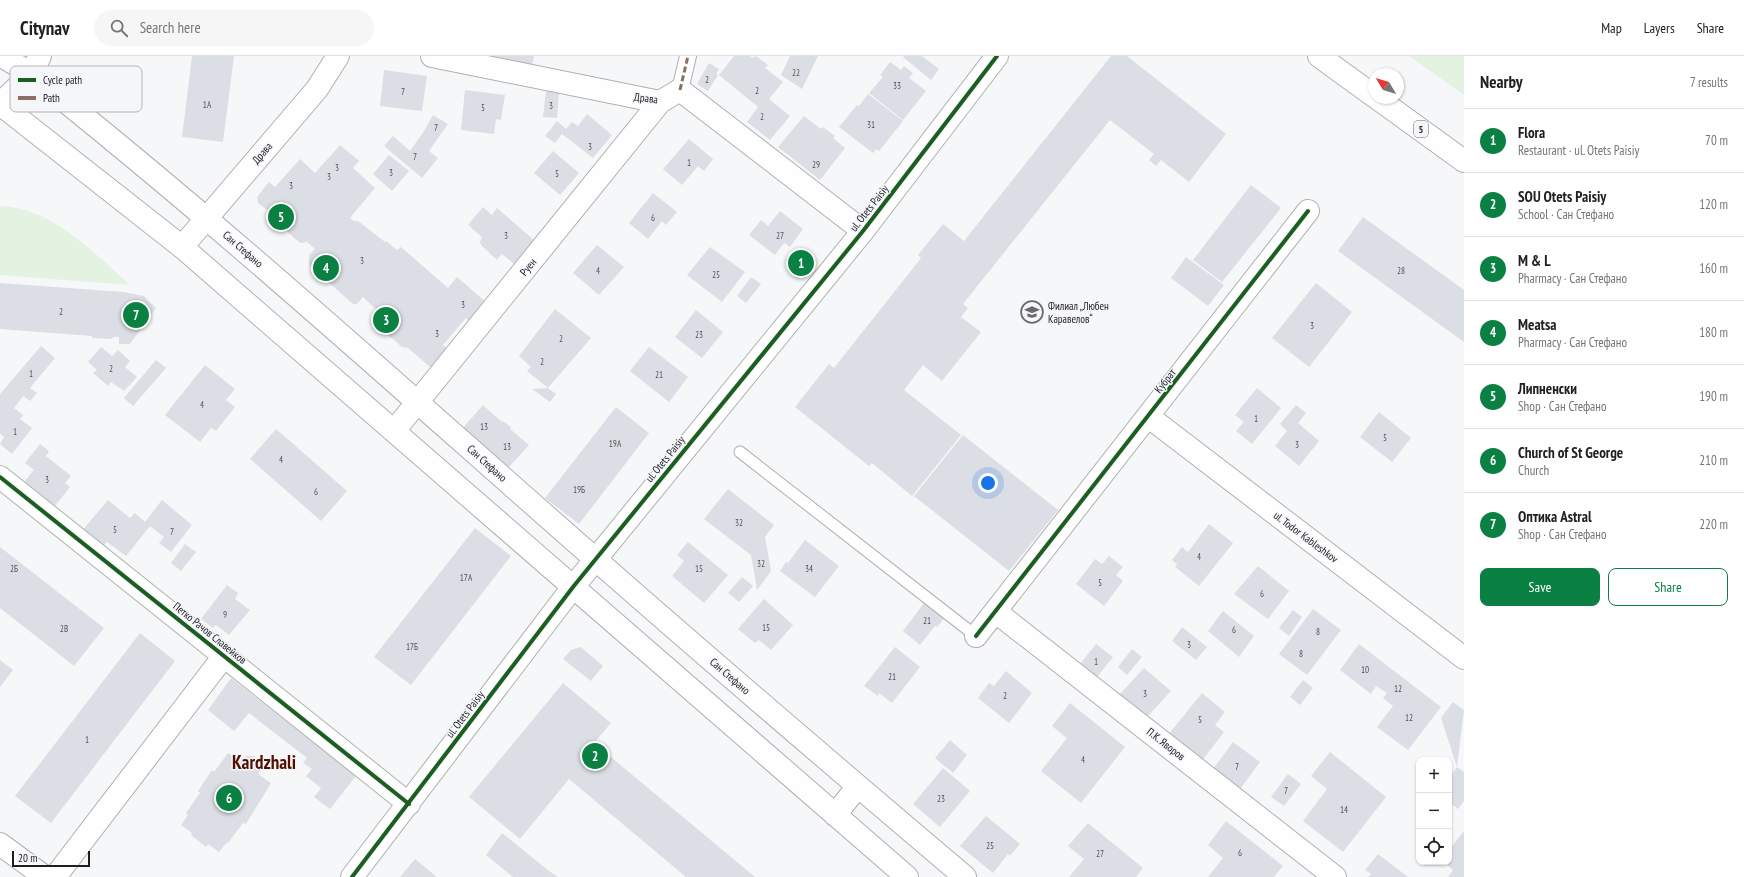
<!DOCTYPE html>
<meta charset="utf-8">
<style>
:root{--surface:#fff;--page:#f6f6f6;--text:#202124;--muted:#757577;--line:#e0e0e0;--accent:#0b8043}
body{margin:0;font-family:"PT Sans Narrow",sans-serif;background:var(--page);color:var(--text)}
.controls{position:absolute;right:12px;bottom:12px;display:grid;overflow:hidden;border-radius:8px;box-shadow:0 1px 3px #0004}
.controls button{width:36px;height:36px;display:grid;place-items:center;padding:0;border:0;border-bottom:1px solid var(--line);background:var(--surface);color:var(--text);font:20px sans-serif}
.compass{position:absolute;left:1368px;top:12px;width:36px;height:36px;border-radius:50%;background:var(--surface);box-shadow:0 1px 3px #0004;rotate:308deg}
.scale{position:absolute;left:12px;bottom:10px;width:78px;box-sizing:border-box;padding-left:4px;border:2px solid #1e1e20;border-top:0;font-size:11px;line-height:14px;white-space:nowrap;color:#1e1e20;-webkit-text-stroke:3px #f5f6fa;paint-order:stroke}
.you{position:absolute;left:988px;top:427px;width:14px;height:14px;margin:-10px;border:3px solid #fff;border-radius:50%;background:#1a73e8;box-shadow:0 0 0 6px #1a73e833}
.badge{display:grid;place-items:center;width:26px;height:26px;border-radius:50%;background:var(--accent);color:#fff;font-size:13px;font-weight:700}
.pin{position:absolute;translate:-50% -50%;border:2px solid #fff;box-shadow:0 1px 4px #0006}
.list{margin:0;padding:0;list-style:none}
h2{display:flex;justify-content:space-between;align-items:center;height:52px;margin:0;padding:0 16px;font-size:17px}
h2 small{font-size:13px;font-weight:400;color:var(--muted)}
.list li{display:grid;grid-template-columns:26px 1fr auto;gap:12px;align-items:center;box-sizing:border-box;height:64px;padding:0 16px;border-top:1px solid var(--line)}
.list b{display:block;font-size:15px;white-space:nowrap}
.list p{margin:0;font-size:13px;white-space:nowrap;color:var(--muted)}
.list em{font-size:13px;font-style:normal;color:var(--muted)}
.actions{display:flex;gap:8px;padding:12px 16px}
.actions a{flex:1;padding:9px 0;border:1px solid var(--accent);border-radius:8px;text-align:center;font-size:14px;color:var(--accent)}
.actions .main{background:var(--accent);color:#fff}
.icon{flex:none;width:22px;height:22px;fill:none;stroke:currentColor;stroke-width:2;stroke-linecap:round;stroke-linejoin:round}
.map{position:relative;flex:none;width:1464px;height:821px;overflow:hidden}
header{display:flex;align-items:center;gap:24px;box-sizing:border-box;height:56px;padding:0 20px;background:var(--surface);border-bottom:1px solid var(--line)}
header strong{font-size:19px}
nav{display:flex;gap:22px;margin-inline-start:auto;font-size:14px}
.search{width:280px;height:36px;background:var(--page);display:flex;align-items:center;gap:10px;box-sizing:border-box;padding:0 14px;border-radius:22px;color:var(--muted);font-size:15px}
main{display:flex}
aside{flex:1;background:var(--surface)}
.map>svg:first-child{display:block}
.green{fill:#e3f2e1}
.building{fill:#dbdee4}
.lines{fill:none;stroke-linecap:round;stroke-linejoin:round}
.service-casing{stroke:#b0b0b2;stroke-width:13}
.pedestrian-casing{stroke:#b0b0b2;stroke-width:18}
.minor-casing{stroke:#b0b0b2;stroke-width:24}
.secondary-casing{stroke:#b0b0b2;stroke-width:24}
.primary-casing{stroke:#b0b0b2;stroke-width:24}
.service{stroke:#fefefe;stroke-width:11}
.pedestrian{stroke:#fefefe;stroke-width:16}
.minor{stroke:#fefefe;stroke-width:22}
.secondary{stroke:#fefefe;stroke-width:22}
.primary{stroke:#fefefe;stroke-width:22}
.quiet{stroke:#8d6e63;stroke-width:3;stroke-dasharray:6 3;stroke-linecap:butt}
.cycleway-casing{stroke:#f5f6fa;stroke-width:6}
.cycleway{stroke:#1b5e20;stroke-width:4}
.labels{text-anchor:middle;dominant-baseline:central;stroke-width:3;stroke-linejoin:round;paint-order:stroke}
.number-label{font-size:9px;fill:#505154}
.shield{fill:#f5f6fa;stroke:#5e5f61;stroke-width:1}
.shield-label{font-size:10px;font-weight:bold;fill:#1e1e20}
.street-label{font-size:11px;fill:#1e1e20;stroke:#f5f6fa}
.poi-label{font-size:11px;fill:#1e1e20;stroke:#f5f6fa;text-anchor:start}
.town-label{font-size:19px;font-weight:bold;fill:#521000;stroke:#f5f6fa}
.key{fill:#f5f6fa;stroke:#b4b5b9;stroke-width:1}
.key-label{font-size:11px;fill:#1e1e20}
</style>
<header>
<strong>Citynav</strong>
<div class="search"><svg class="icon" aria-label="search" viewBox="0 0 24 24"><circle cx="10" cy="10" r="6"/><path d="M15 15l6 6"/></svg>Search here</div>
<nav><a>Map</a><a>Layers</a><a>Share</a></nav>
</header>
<main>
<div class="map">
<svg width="1464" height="821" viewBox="0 0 1464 821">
<rect width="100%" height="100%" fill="#f6f7f9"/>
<path class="green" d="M1409,0h55v39z
M0,150c53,2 93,46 130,79l-130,-10z"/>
<path class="building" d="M192,0h42l-11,86 -41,-5z
M458,0h76l-3,15z
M734,0h16l3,2 3,-2 12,9 -3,3 18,14 -14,17 21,17 -20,24 -23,-18 11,-15 -39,-32z
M790,0h28l-16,33 -21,-14z
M904,0h18l17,13 -8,11 -28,-23z
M1111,0h16l99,78 -37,48 -28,-22 -5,6 -7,-6 5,-6 -44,-34 -147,184 5,4 -7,9 20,15 -39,49 -19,-16 -19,25 57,45 -49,61 -40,-33 -3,3 -74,-59 34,-43 5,4 87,-110 -3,-3 25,-31 21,17z
M890,6l11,8 3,-4 9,7 -4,5 17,13 -23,29 -34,-27 14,-16 -3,-2z
M709,7l10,6 -3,5 2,1 -10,16 -11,-7z
M384,14l43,6 -5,35 -42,-5z
M465,34l40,5 -4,25 -5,-1 -2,15 -33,-4z
M546,35l13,2 -2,25 -14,-1z
M868,38l35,27 -24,30 -3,-2 -3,4 -34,-26 18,-22 2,1z
M587,58l25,21 -19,23 -31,-24 -7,9 -10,-7 12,-15 9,8 6,-7 6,4z
M433,59l15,9 -19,27 9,7 -16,20 -38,-32 9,-10 17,15 14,-20z
M804,60l17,13 2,-2 12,9 -2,2 12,10 -25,32 -42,-33z
M689,83l24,20 -9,12 -6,-5 -16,19 -19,-16z
M340,89l19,16 -6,7 22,20 -25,30 4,3h4l27,21 1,-1 11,9 4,-3 47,41 9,-11 30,26 -16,20 -5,-5 -23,27 6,5 -12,16 -7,1 -22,-19 -6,-1 -21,-18 -9,-12 6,-6 -15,-14 -6,7h-4l-44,-39v-10l6,-6 -8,-7 -7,1 -23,-20v-5l-19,-15 -1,-6 12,-15 6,5 25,-28 15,14z
M553,95l26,22 -19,22 -26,-22z
M389,99l20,16 -17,20 -19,-17z
M1251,129l30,23 -59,74 -29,-22z
M653,137l24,19 -11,13 -4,-4 -14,18 -19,-16z
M483,151l9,8 5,-7 38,33 -20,24 -13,-11 -5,6 -16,-15 -1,-3 2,-5 -14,-12z
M780,155l23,18 -13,18 -6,-4 -9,12 -26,-20 12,-15 7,6z
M1363,161l101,73v52l-126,-91z
M597,189l27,22 -25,28 -26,-22z
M710,191l35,25 -23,30 -35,-27z
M1186,201l38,28 -16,21 -37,-28z
M751,221l10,7 -15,19 -9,-7z
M0,227l123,9 21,4 12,12 -26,36h-11v-7h-6l-1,2 -20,-1v-2l-92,-7z
M1316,227l36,29 -43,55 -37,-29z
M555,253l36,29 -43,50 -21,-17 4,-4 -12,-11z
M696,254l27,22 -21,26 -27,-21z
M41,290l14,12 -25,30 7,5 -7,8 -7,-5 -9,12 9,7 -3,4 12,9 -20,26 -12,-10 4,-7 -4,-3v-40z
M101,291l11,9 6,-6 12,11 -5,6 12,10 -13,14 -13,-9 -3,4 -15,-13 4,-3 -9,-8z
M649,291l39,30 -19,25 -39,-31z
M156,304l10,8 -33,38 -9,-8z
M205,309l30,24 -9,11 9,7 -19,24 -5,-3 -11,14 -35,-27z
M548,332l8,6 -6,8 -18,-13z
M1257,332l24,20 -29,36 -16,-13 8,-9 -9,-7z
M483,349l19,17 1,-1 8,6 -1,2 19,16 -21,23 -20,-16 2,-1 -28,-22z
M1296,349l10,8 -8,10 21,18 -20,25 -24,-20 12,-15 -7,-7z
M616,351l33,26 -70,91 -34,-26z
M1379,356l32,26 -19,24 -32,-25z
M276,373l71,62 -26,30 -71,-62z
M963,379l95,75 -49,61 -95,-75z
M40,388l9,7 -3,5 25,20 -6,7 5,4 -16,20 -31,-24 11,-13 -9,-7z
M728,433l46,36 -9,12 6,34 -14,19 -6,-35 -47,-36z
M108,444l22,18 5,-5 10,9 17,-22 30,25 -21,27 -12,-9 5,-6 -14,-11 -24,30 -19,-14 -6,7 -21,-16z
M1209,468l24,19 -34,43 -24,-19 2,-3 -5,-4 10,-13 6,5z
M475,472l36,28 -100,129 -37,-28z
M805,484l34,26 -24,31 -35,-26 6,-9 2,1z
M688,486l40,33 -24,28 -32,-27 12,-15 -7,-6z
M185,488l11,8 -15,19 -10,-8z
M0,491l104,81 -30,38 -74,-58z
M1109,500l14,11 -7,8 7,6 -19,25 -28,-22 19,-25 7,5z
M1258,510l31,25 -21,28 -34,-25z
M742,521l11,9 -14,16 -11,-9z
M227,529l11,8 -3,6 15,11 -21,25 -13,-10 -3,3 -12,-9z
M764,543l29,26 -22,25 -12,-10 -4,3 -17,-14z
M927,543l20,16 -10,12 -2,-1 -15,19 -17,-14z
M1313,553l28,21 -34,45 -28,-21z
M1293,554l9,7 -13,19 -10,-8z
M1223,555l31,25 -15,21 -31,-26z
M1182,571l25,20 -11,13 -24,-19z
M140,577l35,28 -124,162 -36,-27z
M1096,588l17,13 -16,20 -17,-13z
M1359,588l82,63 -33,43 -31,-23 16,-21 -10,-8 4,-5 -11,-7 -5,8 -31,-24z
M581,591l22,19 -12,15 -28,-22 8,-9z
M895,591l25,20 -28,36 -13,-10 -1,3 -14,-10z
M1132,593l10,8 -15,18 -9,-8z
M0,604l13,10 -13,17z
M1144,612l27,23 -25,27 -27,-23z
M1006,615l26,22 -23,30 -31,-25 11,-15 5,3z
M231,622l125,98 -26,33 -16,-12 7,-9 -15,-12 6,-7 -9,-6 4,-5 -58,-45 -15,18 -26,-21z
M1303,624l10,8 -13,17 -10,-8z
M563,627l48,40 -17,20 161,134h-69l-117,-98 -49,60 -51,-42z
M1202,637l23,19 -10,13 9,7 -23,30 -33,-27z
M1453,646l11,8 -7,57 7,5v29l-6,8 -9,-7v-24l8,-11 -16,-49z
M1070,647l55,44 -44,56 -40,-32 26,-33 -15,-12z
M950,684l17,15 -14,18 -18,-15z
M1233,686l27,20 -20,27 -27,-20z
M1330,696l56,45 -43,55 -40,-31 24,-32 -16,-13z
M228,697l13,8 5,-5h8l6,5 1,3v6l-3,4 13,9 -25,41 -3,-1 -15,20 -1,-1 -8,10 -11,-8 -2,3 -15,-12 1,-2 -11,-8 7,-10 -2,-2 14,-20 -2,-2 14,-21 2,2z
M943,712l27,23 -30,36 -27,-23z
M1288,718l13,10 -17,22 -13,-9z
M986,760l34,28 -10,12 -2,-2 -15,19 -33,-27z
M1226,765l57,45 -9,11h-66l15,-19 -15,-13z
M1088,767l55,45 -7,9h-67l15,-18 -16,-13z
M1464,775v46h-16l5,-7 -10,-8h6v-12z
M502,777l47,38 9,6h-45l-27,-22z
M1378,798l30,23h-40l3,-3 -6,-4z
M415,803l22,18h-37z"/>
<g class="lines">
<g class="service-casing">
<path id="service" d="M740,396l236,184"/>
</g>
<g class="pedestrian-casing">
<path id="pedestrian" d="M680,34l8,-34"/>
</g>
<g class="minor-casing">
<path id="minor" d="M432,0l228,46 20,-12 183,141
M182,191l135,-158 21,-33
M1149,361l315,241
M394,375l266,-329
M0,421l409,327
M996,556l339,265
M976,580l332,-425
M0,788l45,33
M55,821l169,-221
M352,821l221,-290 290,-356 134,-175"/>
</g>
<g class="secondary-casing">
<path id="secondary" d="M2,0l29,18c194,154 377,321 563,484 123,108 247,214 371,319
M0,48l182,143 725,630
M0,48l31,-30 9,-18
M835,759l23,-29"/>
</g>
<g class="primary-casing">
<path id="primary" d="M1319,0l55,40
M1377,42l87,63"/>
</g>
<use href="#service" class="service"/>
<use href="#pedestrian" class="pedestrian"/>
<use href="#minor" class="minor"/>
<use href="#secondary" class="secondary"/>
<use href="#primary" class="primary"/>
<path class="quiet" d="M680,34l8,-34"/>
<g class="cycleway-casing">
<path id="cycleway" d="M0,421l409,327
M976,580l332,-425
M352,821l221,-290 290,-356 134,-175"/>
</g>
<use href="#cycleway" class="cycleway"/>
</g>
<defs>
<g id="university-ring" transform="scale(1.15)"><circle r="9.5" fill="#f5f6fa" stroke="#6a6a6c" stroke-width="1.5"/><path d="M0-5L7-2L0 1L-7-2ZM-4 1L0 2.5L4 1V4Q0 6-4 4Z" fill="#6a6a6c"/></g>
</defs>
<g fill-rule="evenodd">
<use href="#university-ring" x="1032" y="256"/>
</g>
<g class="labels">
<g class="number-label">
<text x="796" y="16">22</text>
<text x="707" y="23">2</text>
<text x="897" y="29">33</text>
<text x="757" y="34">2</text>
<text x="403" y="35">7</text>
<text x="207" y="48">1А</text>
<text x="551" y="49">3</text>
<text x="483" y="51">5</text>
<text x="762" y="60">2</text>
<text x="871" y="68">31</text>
<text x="436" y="71">7</text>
<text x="590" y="90">3</text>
<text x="415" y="100">7</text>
<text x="689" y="106">1</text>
<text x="816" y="108">29</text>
<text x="337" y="111">3</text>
<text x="391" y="116">3</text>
<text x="557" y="117">5</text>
<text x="329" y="120">3</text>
<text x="291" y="129">3</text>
<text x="653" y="161">6</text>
<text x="506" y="179">3</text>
<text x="780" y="179">27</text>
<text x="362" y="204">3</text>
<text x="598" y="214">4</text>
<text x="1401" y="214">28</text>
<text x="716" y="218">25</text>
<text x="463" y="248">3</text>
<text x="61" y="255">2</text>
<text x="1312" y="269">3</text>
<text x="437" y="277">3</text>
<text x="699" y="278">23</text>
<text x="561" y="282">2</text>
<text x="542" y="305">2</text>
<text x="111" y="312">2</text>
<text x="31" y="317">1</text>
<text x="659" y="318">21</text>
<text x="202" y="348">4</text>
<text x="1256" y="362">1</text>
<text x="484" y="370">13</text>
<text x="15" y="375">1</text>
<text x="1385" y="381">5</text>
<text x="615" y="387">19А</text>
<text x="1297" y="388">3</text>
<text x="507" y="390">13</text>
<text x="281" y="403">4</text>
<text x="47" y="423">3</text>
<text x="579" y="433">19Б</text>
<text x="316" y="435">6</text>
<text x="739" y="466">32</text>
<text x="115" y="473">5</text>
<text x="172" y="475">7</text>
<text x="1199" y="500">4</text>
<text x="761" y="507">32</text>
<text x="14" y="512">2Б</text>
<text x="699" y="512">15</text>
<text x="809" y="512">34</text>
<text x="466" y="521">17А</text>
<text x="1100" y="526">5</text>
<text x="1262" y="537">6</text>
<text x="225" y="558">9</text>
<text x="927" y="564">21</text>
<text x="766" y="571">15</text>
<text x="64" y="572">2В</text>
<text x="1234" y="573">6</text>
<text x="1318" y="575">8</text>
<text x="1189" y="588">3</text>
<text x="412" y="590">17Б</text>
<text x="1301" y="597">8</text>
<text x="1096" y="605">1</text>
<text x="1365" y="613">10</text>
<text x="892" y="620">21</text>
<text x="1398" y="632">12</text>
<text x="1145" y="637">3</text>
<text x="1005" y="639">2</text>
<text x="1409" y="661">12</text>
<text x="1200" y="663">5</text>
<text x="87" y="683">1</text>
<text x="1083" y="703">4</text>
<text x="1237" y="710">7</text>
<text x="1286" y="734">7</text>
<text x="941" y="742">23</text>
<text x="1344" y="753">14</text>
<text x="990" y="789">25</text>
<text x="1240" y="796">6</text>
<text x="1100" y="797">27</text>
</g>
<rect class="shield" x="1414" y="65" width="14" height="16" rx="3"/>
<g class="shield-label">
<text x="1421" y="73">5</text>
</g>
<g class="street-label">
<text transform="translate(646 42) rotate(7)">Драва</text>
<text transform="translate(262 97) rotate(-49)">Драва</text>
<text transform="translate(869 152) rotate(-52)">ul. Otets Paisiy</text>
<text transform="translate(243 193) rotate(41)">Сан Стефано</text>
<text transform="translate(528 211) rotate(-51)">Руен</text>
<text transform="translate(1165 325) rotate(-52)">Кубрат</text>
<text transform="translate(665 403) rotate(-51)">ul. Otets Paisiy</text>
<text transform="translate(487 407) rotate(42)">Сан Стефано</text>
<text transform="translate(1306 481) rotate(37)">ul. Todor Kableshkov</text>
<text transform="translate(210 577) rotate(39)">Петко Рачов Славейков</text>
<text transform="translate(730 620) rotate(41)">Сан Стефано</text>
<text transform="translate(465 658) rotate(-53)">ul. Otets Paisiy</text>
<text transform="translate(1166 688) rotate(38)">П.К. Яворов</text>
</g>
<g class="poi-label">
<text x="1048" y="250">Филиал „Любен<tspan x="1048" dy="13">Каравелов“</tspan></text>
</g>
<g class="town-label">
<text x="264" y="706">Kardzhali</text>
</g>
</g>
<rect x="10" y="10" width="132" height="46" rx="6" class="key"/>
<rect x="18" y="22" width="18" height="4" fill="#1b5e20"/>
<rect x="18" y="40" width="18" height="4" fill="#8d6e63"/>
<g class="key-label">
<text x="43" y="28">Cycle path</text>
<text x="43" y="46">Path</text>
</g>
</svg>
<div class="controls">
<button>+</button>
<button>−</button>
<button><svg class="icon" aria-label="locate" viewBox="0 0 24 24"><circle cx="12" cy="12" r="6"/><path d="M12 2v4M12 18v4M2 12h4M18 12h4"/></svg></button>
</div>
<svg class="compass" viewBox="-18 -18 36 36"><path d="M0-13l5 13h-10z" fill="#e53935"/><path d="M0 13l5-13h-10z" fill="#757577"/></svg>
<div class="scale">20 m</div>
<div class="you"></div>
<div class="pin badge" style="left:801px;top:207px">1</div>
<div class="pin badge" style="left:595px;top:700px">2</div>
<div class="pin badge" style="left:386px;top:264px">3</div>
<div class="pin badge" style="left:326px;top:212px">4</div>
<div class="pin badge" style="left:281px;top:161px">5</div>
<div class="pin badge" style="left:229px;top:742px">6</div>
<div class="pin badge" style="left:136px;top:259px">7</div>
</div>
<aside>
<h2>Nearby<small>7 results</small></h2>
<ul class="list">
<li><span class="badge">1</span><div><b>Flora</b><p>Restaurant · ul. Otets Paisiy</p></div><em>70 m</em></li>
<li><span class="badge">2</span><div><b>SOU Otets Paisiy</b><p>School · Сан Стефано</p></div><em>120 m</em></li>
<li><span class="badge">3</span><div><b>M &amp; L</b><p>Pharmacy · Сан Стефано</p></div><em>160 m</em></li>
<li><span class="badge">4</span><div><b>Meatsa</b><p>Pharmacy · Сан Стефано</p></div><em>180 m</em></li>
<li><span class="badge">5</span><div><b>Липненски</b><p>Shop · Сан Стефано</p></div><em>190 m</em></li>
<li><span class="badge">6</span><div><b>Church of St George</b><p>Church</p></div><em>210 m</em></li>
<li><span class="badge">7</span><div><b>Оптика Astral</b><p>Shop · Сан Стефано</p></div><em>220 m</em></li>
</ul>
<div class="actions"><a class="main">Save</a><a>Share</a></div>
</aside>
</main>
